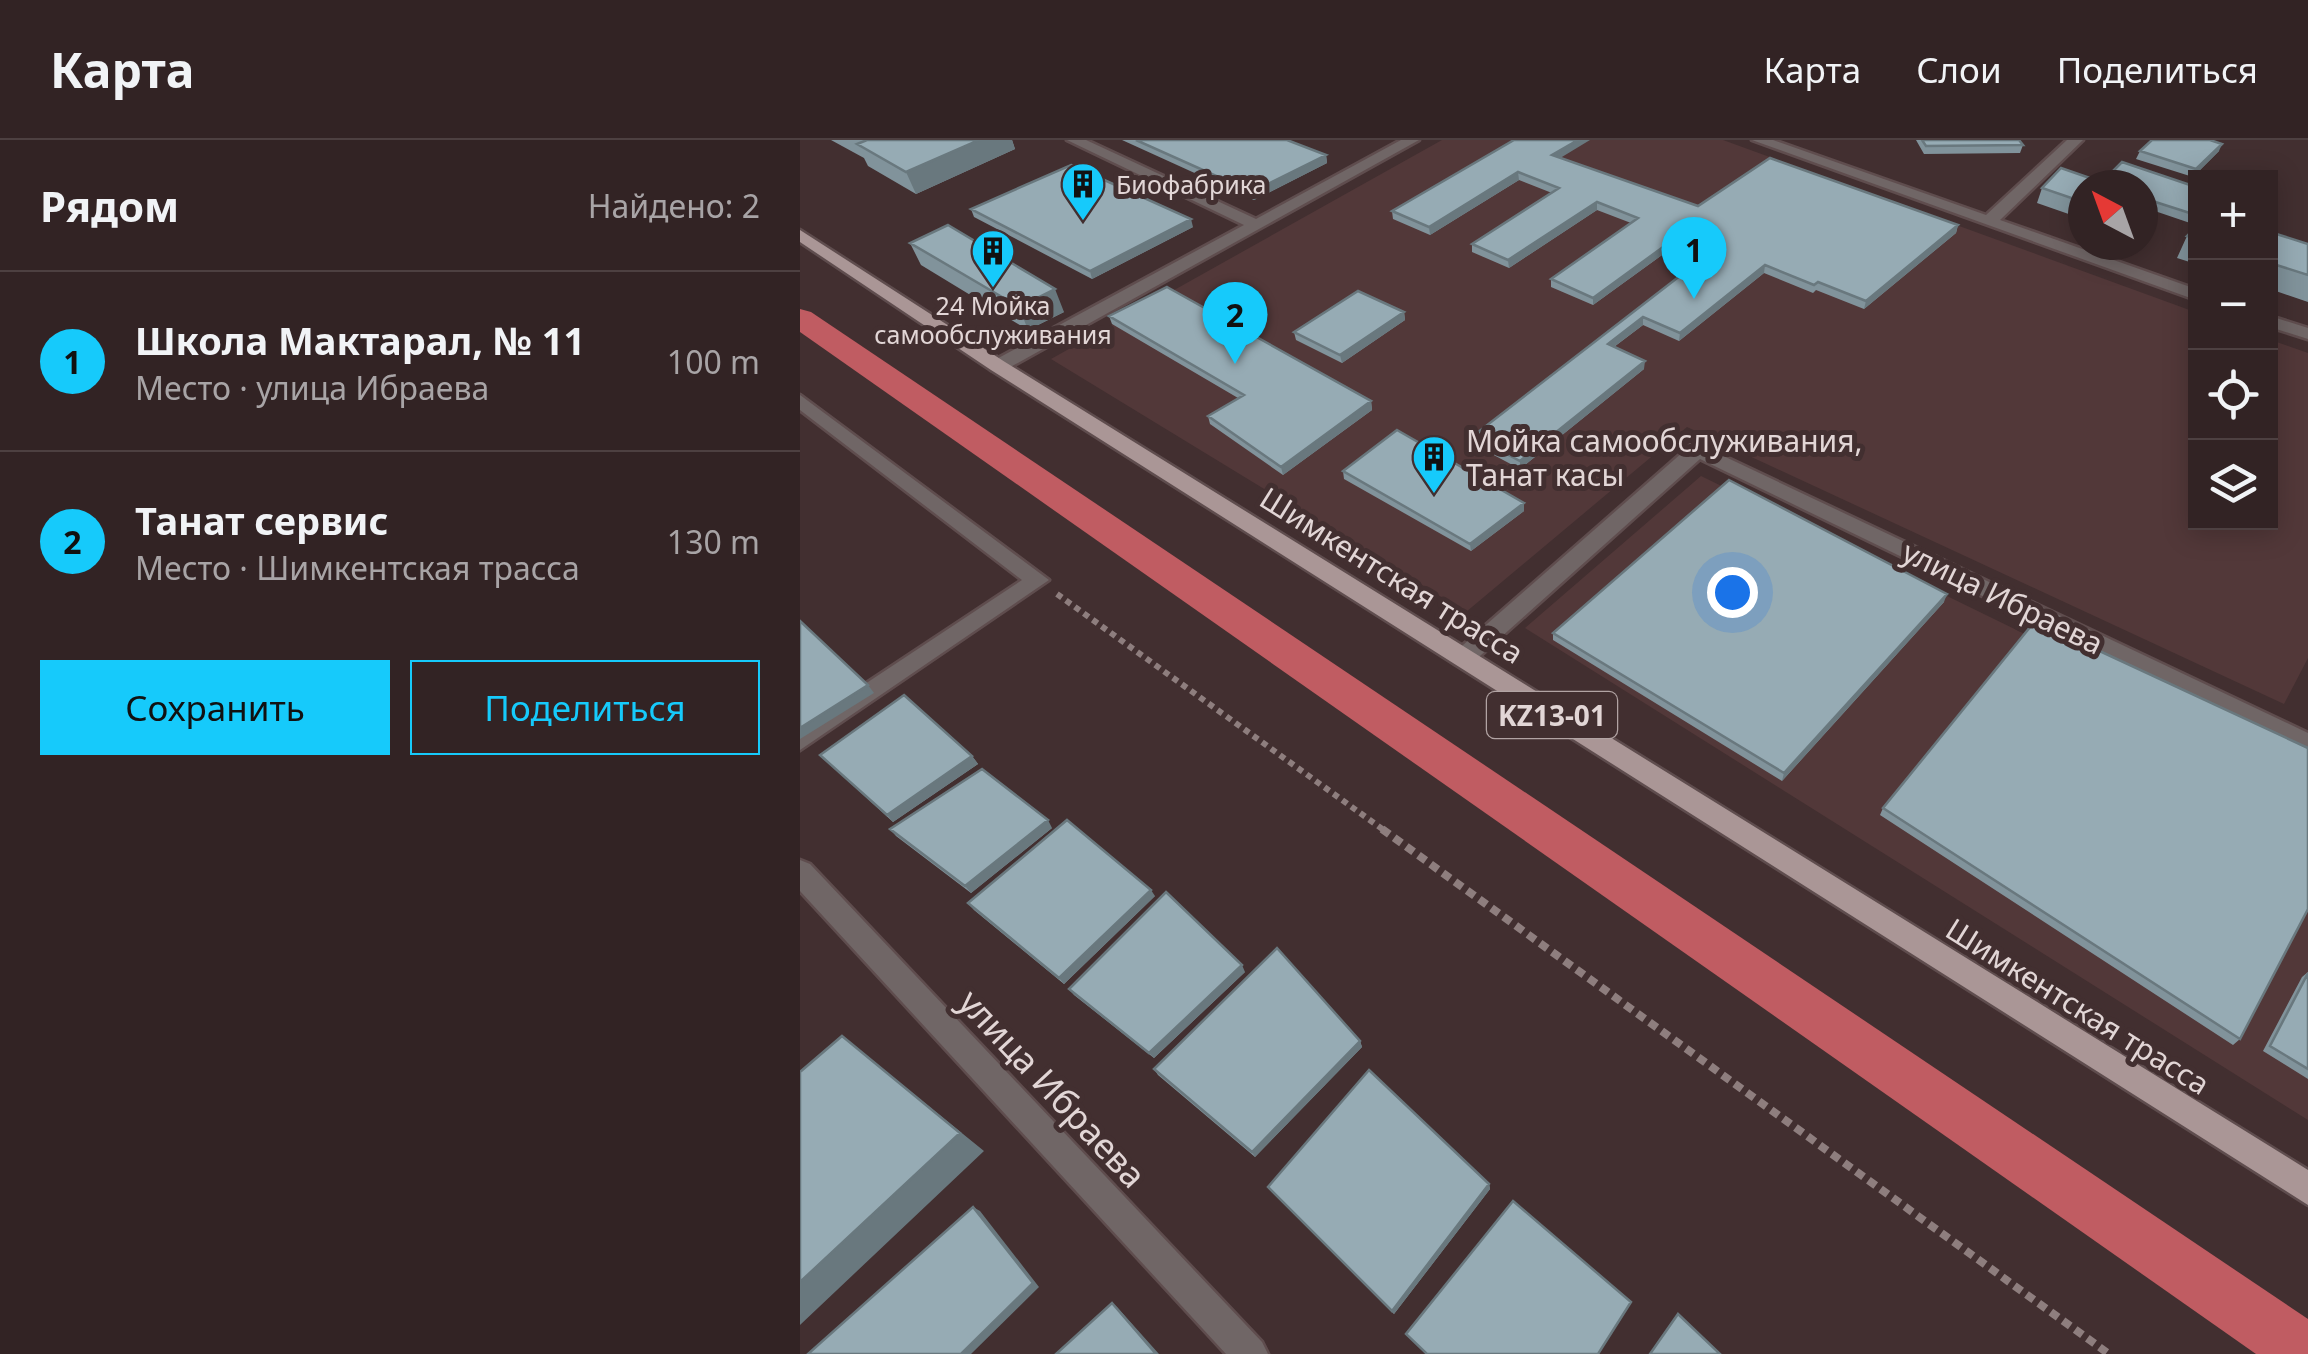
<!DOCTYPE html>
<html lang="ru">
<meta charset="utf-8">
<style>
:root{--surface:#322324;--page:#3a2b2c;--text:#f1f3f6;--muted:#a8a4a6;--line:#4d4041;--accent:#16cafb}
body{margin:0;font-family:"Noto Sans",sans-serif;background:var(--page);color:var(--text)}
.controls{position:absolute;right:30px;top:30px;display:grid;overflow:hidden;border-radius:0px;box-shadow:0 5px 25px #0003}
.controls button{width:90px;height:90px;display:grid;place-items:center;padding:0;border:0;border-bottom:2px solid var(--line);background:var(--surface);color:var(--text);font:50px sans-serif}
.compass{position:absolute;left:1268px;top:30px;width:90px;height:90px;border-radius:50%;background:var(--surface);box-shadow:0 5px 25px #0003;rotate:319deg}
.you{position:absolute;left:932px;top:452px;width:35px;height:35px;margin:-25px;border:8px solid #fff;border-radius:50%;background:#1a73e8;box-shadow:0 0 0 15px #1a73e833}
.badge{display:grid;place-items:center;width:65px;height:65px;border-radius:50%;background:var(--accent);color:#111;font-size:32px;font-weight:700}
.pin{position:absolute;translate:-50% -82px;filter:drop-shadow(0 2px 5px #0008)}
.pin::after{content:'';position:absolute;top:52px;width:35px;height:30px;background:inherit;clip-path:polygon(0 0,100% 0,50% 100%)}
.list{margin:0;padding:0;list-style:none}
h2{display:flex;justify-content:space-between;align-items:center;height:130px;margin:0;padding:0 40px;font-size:42px}
h2 small{font-size:32px;font-weight:400;color:var(--muted)}
.list li{display:grid;grid-template-columns:65px 1fr auto;gap:30px;align-items:center;box-sizing:border-box;height:180px;padding:0 40px;border-top:2px solid var(--line)}
.list b{display:block;font-size:38px;white-space:nowrap}
.list p{margin:0;font-size:32px;white-space:nowrap;color:var(--muted)}
.list em{font-size:32px;font-style:normal;color:var(--muted)}
.actions{display:flex;gap:20px;padding:30px 40px}
.actions a{flex:1;padding:22px 0;border:2px solid var(--accent);border-radius:0px;text-align:center;font-size:35px;color:var(--accent)}
.actions .main{background:var(--accent);color:#111}
.icon{flex:none;width:55px;height:55px;fill:none;stroke:currentColor;stroke-width:2;stroke-linecap:round;stroke-linejoin:round}
.map{position:relative;flex:none;width:1508px;height:1214px;overflow:hidden}
header{display:flex;align-items:center;gap:60px;box-sizing:border-box;height:140px;padding:0 50px;background:var(--surface);border-bottom:2px solid var(--line)}
header strong{font-size:48px}
nav{display:flex;gap:55px;margin-inline-start:auto;font-size:35px}
main{display:flex}
aside{flex:1;background:var(--surface)}
.map>svg:first-child{display:block}
.built{fill:#523839}
.lines{fill:none;stroke-linecap:round;stroke-linejoin:round}
.canal{fill:#c05c62;fill-rule:evenodd}
.street-casing{stroke:#5f4d4e;stroke-width:5}
.primary-casing{stroke:#5f4d4e;stroke-width:5}
.path-far1{stroke:#8e7e7e;stroke-width:6;stroke-dasharray:6 5;stroke-linecap:butt}
.path{stroke:#8e7e7e;stroke-width:8;stroke-dasharray:9 6;stroke-linecap:butt}
.street{fill:#706666;fill-rule:evenodd}
.primary{fill:#aa9696;fill-rule:evenodd}
.wall{fill:#81939b}
.shaded-wall{fill:#69787e}
.building{fill:#96abb4;stroke:#69787e;stroke-width:2.5}
.labels{text-anchor:middle;dominant-baseline:central;stroke-width:10;stroke-linejoin:round;paint-order:stroke}
.far-poi-label{font-size:25px;fill:#e2d6d6;stroke:#422f30;text-anchor:start}
.shield{fill:#422f30;stroke:#b2a4a4;stroke-width:2.5}
.shield-label{font-size:28px;font-weight:bold;fill:#e2d6d6}
.poi-label{font-size:30px;fill:#e2d6d6;stroke:#422f30;text-anchor:start}
.street-label{font-size:30px;fill:#e2d6d6;stroke:#422f30}
.near-street-label{font-size:35px;fill:#e2d6d6;stroke:#422f30}
</style>
<header>
<strong>Карта</strong>
<nav><a>Карта</a><a>Слои</a><a>Поделиться</a></nav>
</header>
<main>
<aside>
<h2>Рядом<small>Найдено: 2</small></h2>
<ul class="list">
<li><span class="badge">1</span><div><b>Школа Мактарал, № 11</b><p>Место · улица Ибраева</p></div><em>100 m</em></li>
<li><span class="badge">2</span><div><b>Танат сервис</b><p>Место · Шимкентская трасса</p></div><em>130 m</em></li>
</ul>
<div class="actions"><a class="main">Сохранить</a><a>Поделиться</a></div>
</aside>
<div class="map">
<svg width="1508" height="1214" viewBox="0 0 1508 1214">
<rect width="100%" height="100%" fill="#422f30"/>
<path class="built" d="M642,0h281l472,172 1,210h74l1,-182 37,13v305l-24,46 -597,-277 -221,185 -415,-253z
M901,336l607,296v348l-783,-492z"/>
<g class="lines">
<path class="canal" d="M0,169l11,3 1497,1007v35h-52l-1456,-1022z"/>
<g class="street-casing">
<path id="street" d="M267,0h19l170,79 145,-79h18l-414,230h-14v-8l253,-137z
M952,0h21l213,75 81,-75h16l-83,80 196,69v11z
M1470,176l38,12v11l-38,-12z
M0,255l249,185 -249,170v-23l222,-147 -222,-170z
M898,304l610,289v21l-608,-295 -229,205h-16l-4,-6 4,-6 236,-207z
M0,720l10,4 452,478 6,12h-42l-426,-463z"/>
</g>
<g class="primary-casing">
<path id="primary" d="M0,90l205,132 1303,808v35l-1317,-835 -191,-128z"/>
</g>
<path class="path-far1" d="M257,454l328,237"/>
<path class="path" d="M582,689l727,525"/>
<use href="#street" class="street"/>
<use href="#primary" class="primary"/>
</g>
<path class="wall" d="M31,0h181l3,9 -99,45 -48,-28 -4,-8z
M322,0h165l39,15 1,8 -73,37z
M1116,0h103l4,5 -3,8 -96,1z
M1340,11h79l-26,26 -57,-18z
M760,18l138,48 260,19 -2,8 -92,76 -48,-19 -3,3 -49,-20 -85,68 -36,-16 -29,22 30,22 -124,100 -47,-25v-8l236,-183 -29,-11 -87,63 -42,-18v-8l80,-56 -34,-13 -88,58 -37,-16v-8l80,-51 -33,-13 -89,55 -37,-16 -1,-8z
M1302,42l94,5v35l-3,2 -50,-17v-22h-60v34l-46,-16 5,-15z
M171,69l222,18 -101,52 -118,-62z
M1396,87v37l-19,-6 10,-22z
M1470,92l38,12v58l-38,-13z
M110,103l154,69 -36,18 -107,-65z
M604,172l1,8 -63,43 -46,-23 -2,-8z
M309,176l262,85 1,9 -89,65 -73,-51 -2,-8 30,-18 -126,-74z
M543,331l181,32v8l-53,40 -127,-72z
M1144,462l-162,179 -229,-141v-7z
M20,615l152,1 6,8 -85,58z
M1083,668l357,231 -7,6 -353,-230z
M252,688l-81,65 -75,-57 -6,-7z
M355,756l-91,88 -90,-74 -6,-7z
M445,832l-91,86 -80,-63 -5,-6z
M1508,832v107l-45,-28 39,-74z
M560,901l2,6 -107,110 -97,-82 -4,-6z
M689,1044l1,5 -96,125 -126,-127z"/>
<path class="shaded-wall" d="M179,0h33l3,9 -99,45 -10,-22z
M778,0h12l-38,23v-8z
M1422,4l-3,7 -26,26 3,-8z
M526,15l1,8 -73,37 -2,-8z
M718,32l1,8 -89,55 -1,-8z
M797,62v8l-88,58 -1,-8z
M391,79l2,8 -101,52 -2,-8z
M1158,85l-2,8 -92,76 2,-8z
M881,94l-1,8 -87,63v-7z
M965,125l-1,8 -85,68 1,-8z
M255,149l9,23 -36,18 -9,-23z
M604,172l1,8 -63,43 -2,-8z
M843,177v8l-36,27 1,-8z
M845,221l-1,8 -124,100v-8z
M571,261l1,9 -89,65 -2,-8z
M724,363v8l-53,40 -1,-7z
M1147,454l-3,8 -162,179 2,-8z
M68,545l6,8 -74,46v-11z
M172,616l6,8 -85,58 -6,-7z
M248,680l4,8 -81,65 -6,-7z
M351,750l4,6 -91,88 -5,-6z
M442,825l3,7 -91,86 -5,-5z
M42,896l142,115 -184,174v-43z
M560,901l2,6 -107,110 -3,-5z
M689,1044l1,5 -96,125 -2,-3z
M173,1067l7,4 59,76 -68,67h-10z
M312,1163l5,4 42,47h-3z"/>
<path class="building" d="M67,0h112l-73,32 -49,-28z
M336,0h151l39,15 -74,37z
M714,0h64l-26,15 146,51 72,-48 188,67 -92,76 -48,-19 -4,3 -49,-20 -85,68 -37,-16 -35,27 37,17 -125,100 -47,-25 243,-188 -35,-14 -88,64 -42,-19 87,-61 -41,-16 -89,58 -36,-16 87,-56 -41,-16 -89,55 -37,-16z
M1122,0h97l4,5 -97,1z
M1352,0h58l12,4 -26,25 -56,-18z
M1322,22l74,25v28l-53,-17v-13h-33l-8,-3z
M271,25l120,54 -101,52 -119,-62z
M1261,28l49,17h-27v17l-41,-14z
M148,85l107,64 -36,18 -109,-64z
M1396,87v11l-9,-2z
M1470,92l38,12v31l-38,-12z
M367,147l204,114 -90,66 -73,-51 36,-21 -135,-79z
M558,151l46,21 -64,43 -46,-23z
M597,290l127,73 -54,41 -127,-73z
M929,340l218,114 -163,179 -231,-140z
M0,481l68,64 -68,43z
M1235,481l273,127v161l-68,130 -357,-231z
M104,555l68,61 -85,59 -67,-60z
M182,629l66,51 -83,66 -75,-57z
M267,680l84,70 -92,88 -91,-75z
M366,752l76,73 -93,88 -80,-64z
M477,808l83,93 -108,111 -98,-83z
M1508,833v96l-38,-23z
M42,896l118,97 -160,149v-210z
M569,930l120,114 -97,127 -124,-124z
M713,1061l118,101 -33,52h-171l-21,-20z
M173,1067l60,76 -72,71h-153z
M312,1163l44,51h-100z
M878,1174l42,40h-70z"/>
<defs>
<g id="building-pin" transform="scale(2.25)"><path d="M0 17L-7.5 6A9.5 9.5 0 1 1 7.5 6Z" fill="#16cafb" stroke="#422f30"/><path d="M-4-6H4V6H1V3H-1V6H-4ZM-2.5-4.3h1.7v1.8h-1.7ZM.8-4.3h1.7v1.8H.8ZM-2.5-1h1.7V.8h-1.7ZM.8-1h1.7V.8H.8Z" fill="#111"/></g>
</defs>
<g fill-rule="evenodd">
<use href="#building-pin" x="283" y="44"/>
<use href="#building-pin" x="193" y="111"/>
<use href="#building-pin" x="634" y="317"/>
</g>
<g class="labels">
<g class="far-poi-label">
<text x="316" y="44">Биофабрика</text>
<text x="193" y="165" text-anchor="middle">24 Мойка<tspan x="193" dy="29">самообслуживания</tspan></text>
</g>
<rect class="shield" x="687" y="552" width="130" height="46" rx="8"/>
<g class="shield-label">
<text x="752" y="575">KZ13-01</text>
</g>
<g class="poi-label">
<text x="666" y="300">Мойка самообслуживания,<tspan x="666" dy="34">Танат касы</tspan></text>
</g>
<g class="street-label">
<text transform="translate(592 435) rotate(32)">Шимкентская трасса</text>
<text transform="translate(1203 457) rotate(26)">улица Ибраева</text>
<text transform="translate(1278 866) rotate(32)">Шимкентская трасса</text>
</g>
<g class="near-street-label">
<text transform="translate(253 948) rotate(47)">улица Ибраева</text>
</g>
</g>
</svg>
<div class="controls">
<button>+</button>
<button>−</button>
<button><svg class="icon" aria-label="locate" viewBox="0 0 24 24"><circle cx="12" cy="12" r="6"/><path d="M12 2v4M12 18v4M2 12h4M18 12h4"/></svg></button>
<button><svg class="icon" aria-label="layers" viewBox="0 0 24 24"><path d="M12 4l9 5-9 5-9-5zM3 14l9 5 9-5"/></svg></button>
</div>
<svg class="compass" viewBox="-18 -18 36 36"><path d="M0-13l5 13h-10z" fill="#e53935"/><path d="M0 13l5-13h-10z" fill="#a8a4a6"/></svg>
<div class="you"></div>
<div class="pin badge" style="left:894px;top:159px">1</div>
<div class="pin badge" style="left:435px;top:224px">2</div>
</div>
</main>
